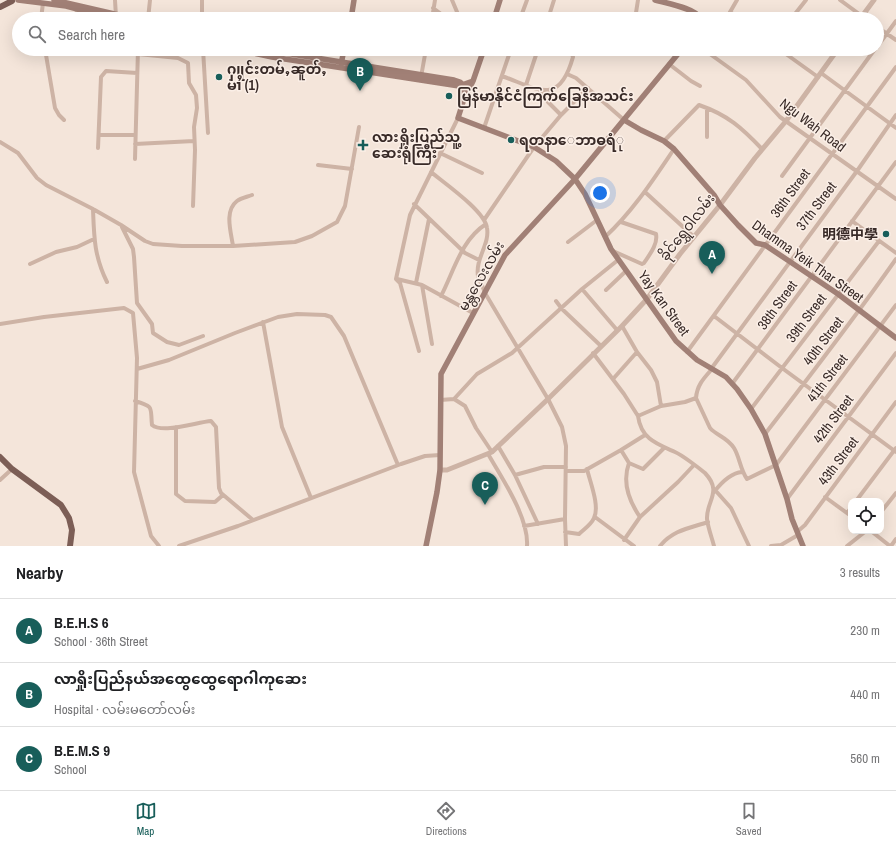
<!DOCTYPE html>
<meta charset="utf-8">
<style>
:root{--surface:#fff;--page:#f2f2f2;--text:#202124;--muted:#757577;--line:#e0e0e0;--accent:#185e5a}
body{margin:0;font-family:"Archivo Narrow","Noto Sans SC","Noto Sans Myanmar",sans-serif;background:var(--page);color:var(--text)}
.controls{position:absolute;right:12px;bottom:12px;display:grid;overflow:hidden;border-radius:8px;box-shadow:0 4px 16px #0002}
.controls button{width:36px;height:36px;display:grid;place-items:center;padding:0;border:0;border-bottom:1px solid var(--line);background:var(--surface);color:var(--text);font:20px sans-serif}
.you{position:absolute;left:600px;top:193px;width:14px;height:14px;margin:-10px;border:3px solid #fff;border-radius:50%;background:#1a73e8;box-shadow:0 0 0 6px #1a73e833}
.badge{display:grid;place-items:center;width:26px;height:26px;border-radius:50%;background:var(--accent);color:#fff;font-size:13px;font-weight:700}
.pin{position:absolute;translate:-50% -33px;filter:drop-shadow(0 1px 2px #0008)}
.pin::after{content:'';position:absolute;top:21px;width:14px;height:12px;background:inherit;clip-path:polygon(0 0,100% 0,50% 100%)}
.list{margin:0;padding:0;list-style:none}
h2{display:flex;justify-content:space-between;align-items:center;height:52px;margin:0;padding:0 16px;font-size:17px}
h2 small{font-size:13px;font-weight:400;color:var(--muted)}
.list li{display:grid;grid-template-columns:26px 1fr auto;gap:12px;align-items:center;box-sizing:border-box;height:64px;padding:0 16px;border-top:1px solid var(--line)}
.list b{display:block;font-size:15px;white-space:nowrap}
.list p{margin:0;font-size:13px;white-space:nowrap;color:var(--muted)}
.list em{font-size:13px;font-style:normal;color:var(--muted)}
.icon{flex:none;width:22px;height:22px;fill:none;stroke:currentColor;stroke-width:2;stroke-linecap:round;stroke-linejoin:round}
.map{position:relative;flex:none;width:896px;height:546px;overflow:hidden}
.search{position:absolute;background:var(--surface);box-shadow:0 4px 16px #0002;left:12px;right:12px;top:12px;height:44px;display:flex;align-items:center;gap:10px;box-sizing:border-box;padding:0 14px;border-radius:22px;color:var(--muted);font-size:15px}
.sheet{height:244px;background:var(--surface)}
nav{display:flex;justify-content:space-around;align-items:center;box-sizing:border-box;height:56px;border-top:1px solid var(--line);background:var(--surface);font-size:11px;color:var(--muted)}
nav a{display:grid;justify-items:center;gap:2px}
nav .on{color:var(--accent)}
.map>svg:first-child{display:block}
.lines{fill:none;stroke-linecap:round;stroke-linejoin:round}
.minor{stroke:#cdb3a5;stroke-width:4}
.tertiary{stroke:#cdb3a5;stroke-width:5}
.secondary{stroke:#a18076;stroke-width:5.5}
.primary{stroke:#7c5e56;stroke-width:6}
.poi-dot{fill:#185e5a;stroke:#fbefe7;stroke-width:1.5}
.labels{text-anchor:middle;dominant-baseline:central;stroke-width:3;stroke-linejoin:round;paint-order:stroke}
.poi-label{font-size:14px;font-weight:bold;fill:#382a27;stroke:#fbefe7;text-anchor:start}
.street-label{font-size:14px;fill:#382a27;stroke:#fbefe7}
</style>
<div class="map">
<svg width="896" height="546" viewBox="0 0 896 546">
<rect width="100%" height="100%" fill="#f4e5da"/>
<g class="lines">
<path class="minor" d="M115,0l1,17
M202,0v19
M452,0l8,19
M840,0l26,19
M433,8l15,11
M730,12l10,7
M41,19l2,-16
M73,19l2,-3 3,-7
M148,19l2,-19
M432,19l3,-19
M520,19l7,-19
M548,19l6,-19
M635,19l3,-19
M726,19l11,-19
M791,19l15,-19
M877,27l19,13
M877,47l19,-26
M45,49l10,59 4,7 5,5
M203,49l5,84
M703,49l43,31 34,37 116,82
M779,49l39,28
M138,54l40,4 10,5 1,20 7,12 1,13 -3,19 1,23 -2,56
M572,54l5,-5
M669,64l22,17 9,5
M821,73l75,55
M567,74l9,4 48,42
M502,76c36,13 57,31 71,-19l-1,-3 -13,-5
M421,77l5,-28
M526,85l12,-36
M540,91l8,11 13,13
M707,108v29
M484,128l27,-79
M99,135h36
M664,141l35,-36c29,10 43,23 63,44
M0,142l18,11 19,25 9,7 47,24 28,16 24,16 8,3 29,2h51l62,-4 17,-6 25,-14 8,-16 14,-79
M135,144l59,-3
M98,148l3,-71 5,-6 31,2
M440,153l42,20
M135,159l3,-110
M318,165l34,4
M431,172c13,11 54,39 56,56 3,16 -12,31 -9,48 2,5 5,11 7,17l63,106 14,28 4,19 -1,73 1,27
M782,176l93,-127
M645,192l49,45
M414,204l51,49 14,7
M93,209c1,27 1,47 14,73
M484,220l50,-73 27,-32 27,-27
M852,221l44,32
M122,227l11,22 1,8 3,46 15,21 1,9 14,9 12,3 24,-9
M605,237c28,-26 48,-57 69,-88
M568,242l29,-22
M233,246c-2,-14 -9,-35 4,-45 4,-3 10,-4 15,-6
M613,251l29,13 2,-1c6,-9 14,-19 12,-29l-35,-12
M30,264l26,-12 21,-5 17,-8
M397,279l25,6 51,28
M416,283l13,-64
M422,285l10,59
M582,289l35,41
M606,290l20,-19
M441,296c13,-25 20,-56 45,-72
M556,301l6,8 39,37
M714,316l68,52 114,84
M263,322l19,105 29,71
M0,324l44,-7 80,-9 9,5 4,45 -3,114 17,64 8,10
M622,326l15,26 14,18 6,12 4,24
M419,351l-19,-68 -4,-4 14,-64 48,-97
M687,352l209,-285
M593,353l31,41 14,22
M137,369l32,-9 66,-27 43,-16 19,-3 28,1 6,2 13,19 54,129
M711,369l146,-198 39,-56
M712,369c-8,9 -15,16 -16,29l-11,4 -24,4 -23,10c3,23 19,28 37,36 7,3 24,16 30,21 18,19 1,28 2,46 1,9 5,19 7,27
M613,379l24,-27
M732,384l164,-222
M696,398l14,30c7,8 17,9 24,20 6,10 6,21 13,31l29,-14 120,-160
M454,399l11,7 11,22 16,24
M440,400l14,-1 23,-25 35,-21 70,-64 36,-29
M135,401c20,6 15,6 17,24 11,9 45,-3 59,-4l5,6 3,61 2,5 32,27
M751,409l128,-168
M176,427v67l9,7 30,1 8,-7
M765,434c45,-58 89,-115 131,-175
M498,446l17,29 23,49
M621,450l8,13c-7,19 0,38 11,54
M488,454c14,24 41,64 39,92
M629,463l14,6 21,-21
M566,471h18l37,-21 24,-15
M515,475l29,-8h22
M0,480l12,-11
M715,490l16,18 18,38
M714,492c7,-9 16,-19 28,-20
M825,497l26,19
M787,499l109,-146
M856,501l40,-53
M881,512l15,-19
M847,513l4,-5
M595,517l39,29
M524,526l41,-7
M871,531l19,15
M565,532l14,2c5,-5 12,-9 15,-16 6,-12 -4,-36 -7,-49
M797,532l8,-7 91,-123
M624,540l16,-23 38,-35 16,-17
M179,546l59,-20 163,-62 24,-8 15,-1
M660,546c13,-16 30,-18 48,-24
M771,546l10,-1 17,-10
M847,546l19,-15
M891,546l5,-7"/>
<path class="tertiary" d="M860,19l14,-19
M440,470h7l45,-18 56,-53 74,-73 25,-27 33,-45 40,-49 35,-47 31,-37 52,-72"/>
<path class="secondary" d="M18,0l48,6 49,13
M54,0l82,19
M655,0c11,3 41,8 46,19
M351,19l3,-19
M494,19l6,-19
M235,49l37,8 187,29 14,-5
M260,49l194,31 6,2 3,3 1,12
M484,49l-11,32 -9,18 -6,19 76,29 22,14 19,18 10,15 26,55 65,92 21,19 29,17 11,12 14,20 14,25 22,65 5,20 11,27
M341,65l3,-16
M624,120l17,10 23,11 10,8 40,46 6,10 18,20 18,18 9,2 24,16 49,33 58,44
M426,546l11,-54 3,-22 1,-96 64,-119 70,-76 107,-130"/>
<path class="primary" d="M0,7l12,-6
M0,457l12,12 49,36 8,13 3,12 -2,16"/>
</g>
<g class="poi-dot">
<circle cx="219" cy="77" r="4"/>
<circle cx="449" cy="96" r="4"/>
<circle cx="511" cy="140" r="4"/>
<path d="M361 139h4v4h4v4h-4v4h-4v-4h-4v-4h4z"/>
<circle cx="886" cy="234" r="4"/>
</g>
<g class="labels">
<g class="poi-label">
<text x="227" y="69">ႁူင်းတမ်ႇၼူတ်ႇ<tspan x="227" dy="16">မၢႆ (1)</tspan></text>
<text x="457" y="96">မြန်မာနိုင်ငံကြက်ခြေနီအသင်း</text>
<text x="372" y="137">လားရှိုးပြည်သူ့<tspan x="372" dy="16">ဆေးရုံကြီး</tspan></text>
<text x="519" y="140">ရတနာေဘာဓရံု</text>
<text x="878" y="234" text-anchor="end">明德中學</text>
</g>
<g class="street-label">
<text transform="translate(813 125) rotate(37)">Ngu Wah Road</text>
<text transform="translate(790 193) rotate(-54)">36th Street</text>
<text transform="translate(816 206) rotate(-53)">37th Street</text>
<text transform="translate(687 227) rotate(-52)">ခိုင်ရွှေဝါလမ်း</text>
<text transform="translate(808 261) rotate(35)">Dhamma Yeik Thar Street</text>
<text transform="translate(481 276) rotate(-60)">မန္တလေးလမ်း</text>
<text transform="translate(664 303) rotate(54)">Yay Kan Street</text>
<text transform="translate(777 305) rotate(-54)">38th Street</text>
<text transform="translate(806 318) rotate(-53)">39th Street</text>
<text transform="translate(823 341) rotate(-53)">40th Street</text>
<text transform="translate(827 378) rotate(-52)">41th Street</text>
<text transform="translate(833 419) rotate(-53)">42th Street</text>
<text transform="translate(838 461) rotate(-53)">43th Street</text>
</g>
</g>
</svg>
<div class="controls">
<button><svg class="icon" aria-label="locate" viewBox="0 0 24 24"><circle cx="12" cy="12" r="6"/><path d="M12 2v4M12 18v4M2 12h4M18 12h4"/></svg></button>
</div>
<div class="you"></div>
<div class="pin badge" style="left:712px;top:274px">A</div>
<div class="pin badge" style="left:360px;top:91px">B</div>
<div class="pin badge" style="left:485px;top:505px">C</div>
<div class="search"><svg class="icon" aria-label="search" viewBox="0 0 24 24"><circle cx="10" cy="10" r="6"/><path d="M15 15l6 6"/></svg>Search here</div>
</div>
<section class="sheet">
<h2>Nearby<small>3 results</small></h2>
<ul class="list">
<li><span class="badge">A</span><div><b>B.E.H.S 6</b><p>School · 36th Street</p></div><em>230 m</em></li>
<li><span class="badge">B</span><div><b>လာရှိုးပြည်နယ်အထွေထွေရောဂါကုဆေး</b><p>Hospital · လမ်းမတော်လမ်း</p></div><em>440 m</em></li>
<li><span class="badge">C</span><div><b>B.E.M.S 9</b><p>School</p></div><em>560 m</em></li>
</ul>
</section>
<nav>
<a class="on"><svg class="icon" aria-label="map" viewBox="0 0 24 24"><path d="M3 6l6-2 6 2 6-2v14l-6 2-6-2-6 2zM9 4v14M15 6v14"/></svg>Map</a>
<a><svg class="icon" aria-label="directions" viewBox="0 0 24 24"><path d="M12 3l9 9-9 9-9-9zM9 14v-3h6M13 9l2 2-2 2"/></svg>Directions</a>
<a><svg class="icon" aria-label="saved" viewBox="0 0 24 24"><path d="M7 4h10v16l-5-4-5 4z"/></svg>Saved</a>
</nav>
